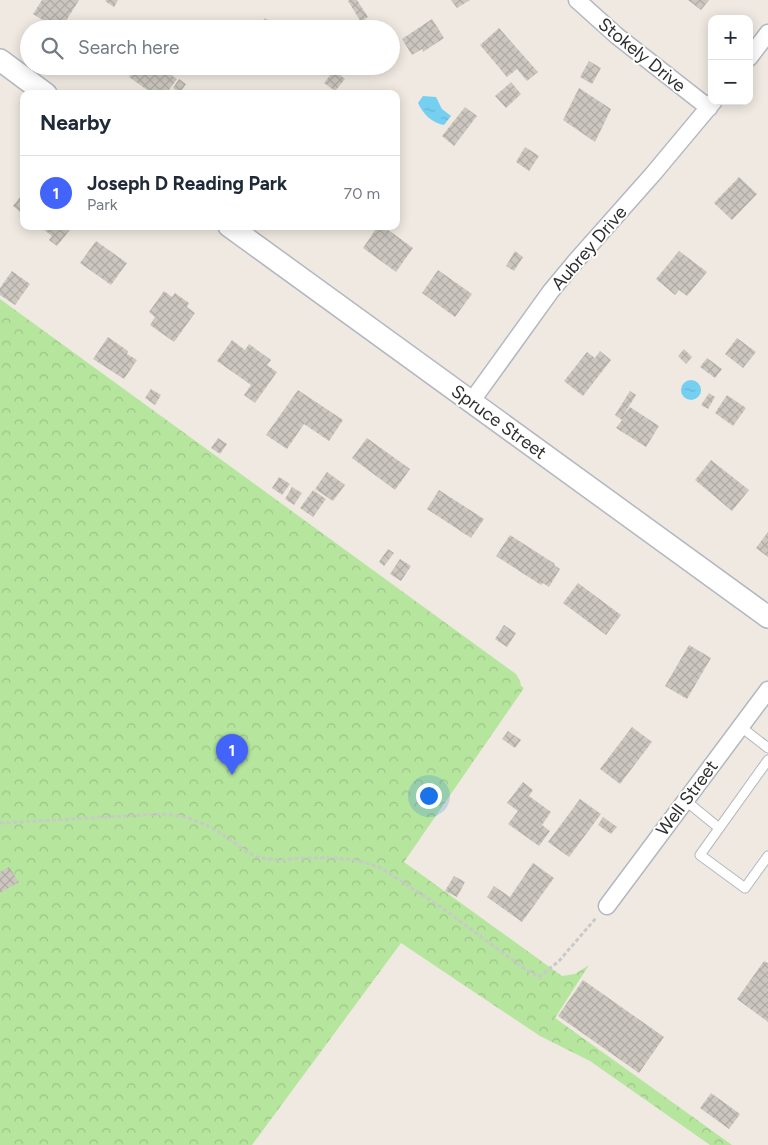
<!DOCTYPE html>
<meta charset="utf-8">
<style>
:root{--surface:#fff;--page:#f2f2f3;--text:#1f2937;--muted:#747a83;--line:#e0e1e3;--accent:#4264fb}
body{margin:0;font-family:Figtree,sans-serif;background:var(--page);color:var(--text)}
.controls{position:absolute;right:15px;top:15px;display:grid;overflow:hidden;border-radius:10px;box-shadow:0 2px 12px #0003}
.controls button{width:45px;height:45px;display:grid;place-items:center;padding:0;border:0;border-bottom:1px solid var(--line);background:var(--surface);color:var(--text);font:25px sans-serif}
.you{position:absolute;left:428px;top:795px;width:18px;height:18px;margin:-12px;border:4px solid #fff;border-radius:50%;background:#1a73e8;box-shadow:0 0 0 8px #1a73e833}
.badge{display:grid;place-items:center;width:32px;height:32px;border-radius:50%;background:var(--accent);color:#fff;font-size:16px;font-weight:700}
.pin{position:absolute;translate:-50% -41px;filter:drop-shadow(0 1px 2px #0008)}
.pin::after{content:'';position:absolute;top:26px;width:18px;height:15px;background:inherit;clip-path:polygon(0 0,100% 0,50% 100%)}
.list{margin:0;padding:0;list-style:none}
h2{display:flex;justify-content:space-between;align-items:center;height:65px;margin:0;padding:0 20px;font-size:21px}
h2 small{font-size:16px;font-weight:400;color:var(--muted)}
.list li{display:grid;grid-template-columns:32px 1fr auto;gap:15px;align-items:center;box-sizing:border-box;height:75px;padding:0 20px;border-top:1px solid var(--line)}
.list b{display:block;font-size:19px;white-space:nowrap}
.list p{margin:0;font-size:16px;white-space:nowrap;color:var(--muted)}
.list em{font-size:16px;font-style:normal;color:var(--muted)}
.icon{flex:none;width:28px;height:28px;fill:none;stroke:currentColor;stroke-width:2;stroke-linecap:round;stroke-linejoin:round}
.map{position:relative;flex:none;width:768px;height:1145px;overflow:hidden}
.search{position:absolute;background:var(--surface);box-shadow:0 2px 12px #0003;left:20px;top:20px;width:380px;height:55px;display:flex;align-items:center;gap:12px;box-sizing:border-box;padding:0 18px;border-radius:28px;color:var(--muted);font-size:19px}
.panel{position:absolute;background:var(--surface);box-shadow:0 2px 12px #0003;left:20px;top:90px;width:380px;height:140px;border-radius:10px}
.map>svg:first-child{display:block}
.forest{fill:url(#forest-crowns)}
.water{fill:url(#water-ripples)}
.building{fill:url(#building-cross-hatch)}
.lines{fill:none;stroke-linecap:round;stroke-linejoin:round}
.service-casing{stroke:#b4b7c1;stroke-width:11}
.minor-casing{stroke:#b4b7c1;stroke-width:19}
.tertiary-casing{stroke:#b4b7c1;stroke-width:24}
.path{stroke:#c9c9c9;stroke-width:3;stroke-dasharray:4 2.5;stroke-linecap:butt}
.service{stroke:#fff;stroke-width:9}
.minor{stroke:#fff;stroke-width:16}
.tertiary{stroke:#fff;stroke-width:21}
.labels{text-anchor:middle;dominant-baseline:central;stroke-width:4;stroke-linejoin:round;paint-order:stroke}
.street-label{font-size:18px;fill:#2e2e2e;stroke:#fff}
</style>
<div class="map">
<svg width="768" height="1145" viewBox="0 0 768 1145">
<defs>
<pattern id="forest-crowns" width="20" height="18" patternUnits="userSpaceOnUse" patternTransform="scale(1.25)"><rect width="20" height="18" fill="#b6e59e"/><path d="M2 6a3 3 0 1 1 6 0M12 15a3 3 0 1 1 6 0" fill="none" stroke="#9dc588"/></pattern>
<pattern id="water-ripples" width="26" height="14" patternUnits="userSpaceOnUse" patternTransform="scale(1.25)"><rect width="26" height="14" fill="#75cff0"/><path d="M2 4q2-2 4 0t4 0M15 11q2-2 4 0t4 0" fill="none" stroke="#66b2ce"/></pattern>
<pattern id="building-cross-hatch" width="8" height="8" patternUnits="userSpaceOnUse" patternTransform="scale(1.25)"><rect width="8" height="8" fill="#cbc7bf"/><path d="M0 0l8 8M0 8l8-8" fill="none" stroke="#afaba4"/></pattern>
</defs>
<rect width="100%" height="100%" fill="#efe9e1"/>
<path class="forest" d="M0,299l516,375 4,7 1,5 3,2 -120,174 158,114 13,-2 14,-9 -34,53 177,127h-22l-120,-84 -50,-25 -139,-93 -149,202h-252z"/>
<path class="water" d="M423,96l13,1 6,12 9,7 -7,9c-12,-2 -21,-11 -26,-22z
M681 390a10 10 0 1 1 20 0a10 10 0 1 1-20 0Z"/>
<path class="building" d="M42,0h37l-18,29 -6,-2 -13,2 4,-7 -13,-8z
M106,0h12l-4,7 -9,-6z
M350,0h7l11,17 -7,5 -13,-21z
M451,0h19l-13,8z
M688,0h21l-8,10z
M265,18l15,11h-23z
M432,19l12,19 -21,14 -1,-3 -10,6 -10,-16z
M499,28l39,44 -11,9 -10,-12 -10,8 -27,-32z
M391,51l6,9 -5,4 -1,-1z
M589,61l12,7 -9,16 -12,-7z
M137,66h22l18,13 -11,15h-13l-24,-17z
M334,70l11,9 -10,12 -11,-8z
M179,79l7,5 -6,9 -7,-5z
M511,82l10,12 -15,14 -11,-12z
M579,88l32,21 -16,33 -32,-22z
M465,107l12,9 -23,30 -12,-10z
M525,147l14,9 -10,15 -13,-9z
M739,177l18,17 -25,26 -18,-17z
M24,192v23l-11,-9z
M39,226h34l-16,20 -8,-6 3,-4z
M378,226h5l30,22 -17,24 -33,-24z
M96,241l31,22 -16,22 -31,-22z
M515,251l8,6 -9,14 -8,-5z
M679,251l28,21 -20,24 -8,-6 -4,5 -19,-16z
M438,270l34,24 -17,23 -33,-24z
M12,271l18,13 -15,21 -15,-10v-7z
M164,291l8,6 3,-4 14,10 -2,4 8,6 -21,29 -24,-17 5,-8 -6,-5z
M108,337l20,14 -1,3 10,6 -13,19 -31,-20z
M737,338l19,14 -13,16 -18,-14z
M232,340l13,10 4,-6 22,16 -4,5 10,7 -22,31 -11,-8 7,-10 -34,-24z
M684,349l8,8 -6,7 -8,-8z
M600,351l11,9 -28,36 -19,-15 23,-29 8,6z
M707,358l15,11 -7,9 -15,-11z
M151,389l10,6 -6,10 -10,-7z
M298,390l45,30 -14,21 -25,-17 -17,25 -21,-14z
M630,391l6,4 -13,21 7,-9 29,19 -13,21 -30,-19 6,-8 -7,-5z
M709,393l6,4 -7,12 -7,-4z
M727,395l19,13 -13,18 -18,-13z
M218,438l9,6 -7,10 -9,-6z
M367,438l43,31 -15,21 -43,-32z
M711,460l38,30 -17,21 -37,-31z
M327,472l18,13 -12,16 -18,-12z
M279,477l11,7 -8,11 -10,-7z
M292,487l10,6 -8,12 -9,-6z
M313,490l13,9 -13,18 -13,-9z
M439,490l45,29 -13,19 -44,-29z
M768,532v25l-12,-9z
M510,535l45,29 -1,1 6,4 -11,18 -6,-4 -2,2 -45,-29z
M388,549l6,4 -10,13 -5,-4z
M400,559l11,7 -10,15 -11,-7z
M578,583l43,32 -15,20 -43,-32z
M504,625l12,8 -9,14 -12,-8z
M689,645l22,13 -24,41 -22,-13z
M632,727l20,15 -32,42 -20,-15z
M508,731l13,9 -6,8 -13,-9z
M523,782l10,8 -4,6 22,16 -9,13 8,6 -11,15 -31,-22 10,-13 -11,-8z
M580,799l21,15 -32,43 -21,-15z
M603,817l14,10 -6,7 -13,-9z
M533,863l21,15 -32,44 -35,-25 7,-11 16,11z
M9,867l10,15 -19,11v-21z
M454,876l11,6 -8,15 -12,-6z
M764,961l4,2v59l-31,-23z
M583,980l81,57 -25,36 -81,-57z
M711,1093l29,21 -11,15 -29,-21z"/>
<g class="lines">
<g class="service-casing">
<path id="service" d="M741,727l27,21
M768,760l-68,95 45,33 23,-32
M686,801l33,27"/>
</g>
<g class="minor-casing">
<path id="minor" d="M577,0l40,36 92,72
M749,58l19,-25
M471,402l80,-111 24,-29 78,-88 61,-73
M607,906l161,-216"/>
</g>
<g class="tertiary-casing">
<path id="tertiary" d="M0,60l46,34
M229,226l539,391"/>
</g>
<path class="path" d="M0,823l161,-9c31,2 47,10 71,27 8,6 17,13 26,16 18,5 37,1 54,1 24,-1 47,1 69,10l60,39 81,60 17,10 20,-16 37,-43"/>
<use href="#service" class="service"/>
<use href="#minor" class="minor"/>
<use href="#tertiary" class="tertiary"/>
</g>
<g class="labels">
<g class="street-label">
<text transform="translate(642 55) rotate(39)">Stokely Drive</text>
<text transform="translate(589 248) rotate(-49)">Aubrey Drive</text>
<text transform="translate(499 422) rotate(36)">Spruce Street</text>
<text transform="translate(687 798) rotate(-53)">Well Street</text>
</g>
</g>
</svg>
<div class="controls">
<button>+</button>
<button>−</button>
</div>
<div class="you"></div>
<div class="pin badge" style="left:232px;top:775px">1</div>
<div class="search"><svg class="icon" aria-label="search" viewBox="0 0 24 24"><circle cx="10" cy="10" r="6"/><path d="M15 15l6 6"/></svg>Search here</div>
<section class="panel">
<h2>Nearby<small></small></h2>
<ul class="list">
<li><span class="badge">1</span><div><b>Joseph D Reading Park</b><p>Park</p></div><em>70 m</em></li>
</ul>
</section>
</div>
